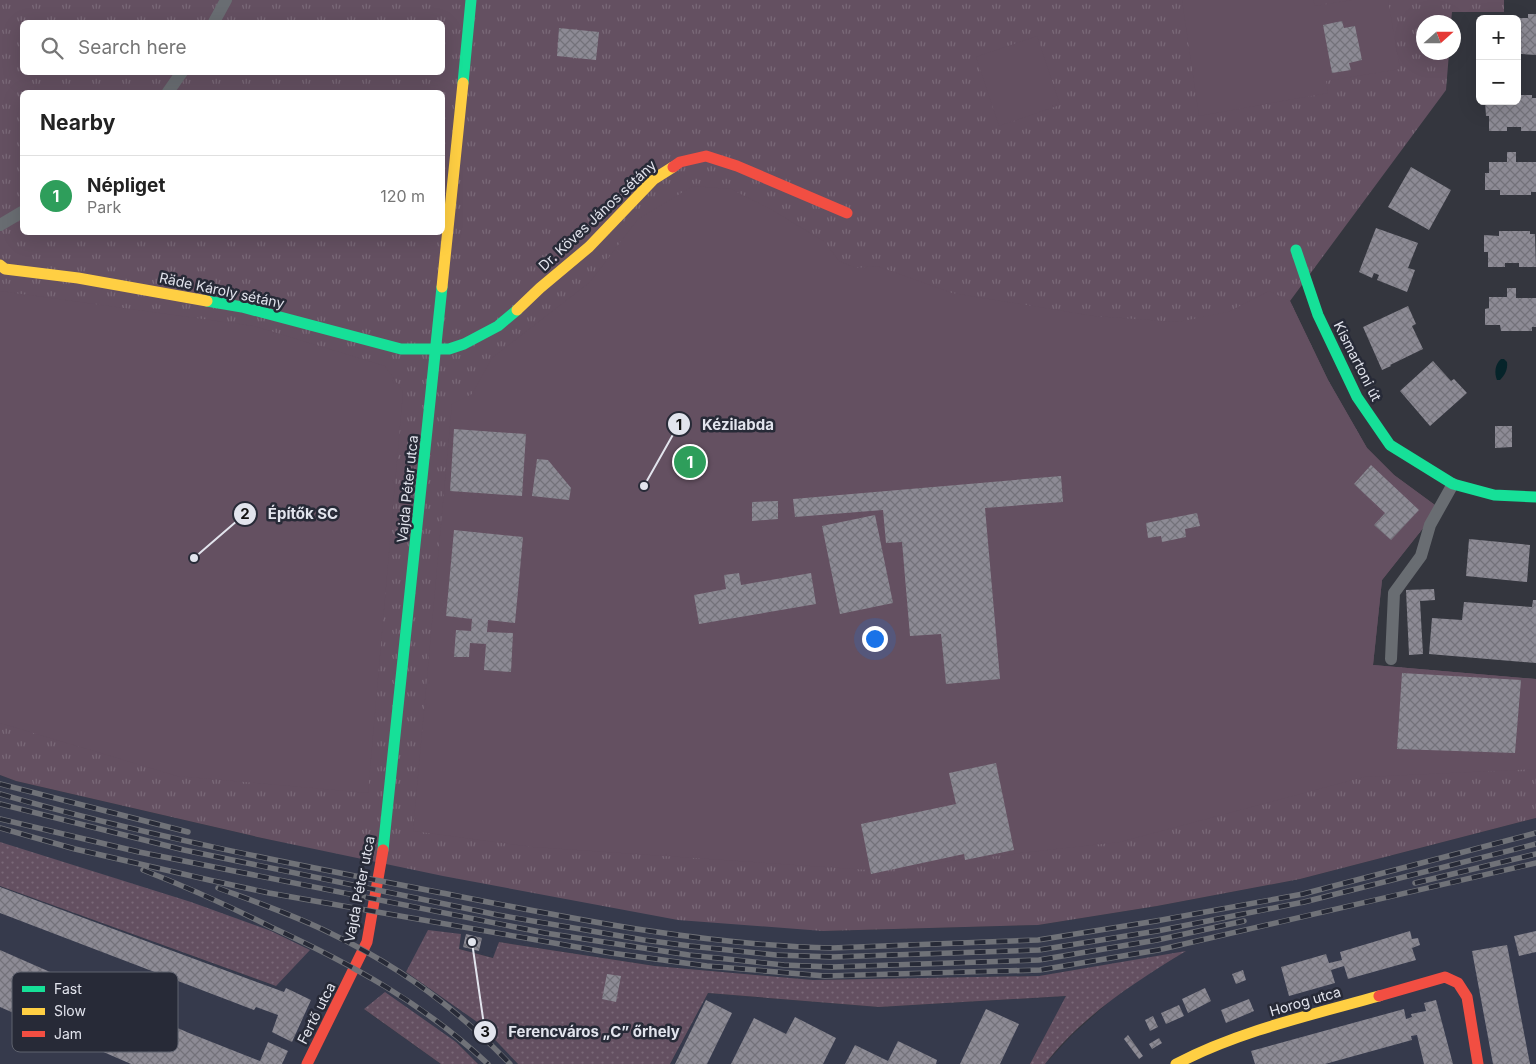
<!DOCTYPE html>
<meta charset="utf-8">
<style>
:root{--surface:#fff;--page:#f6f6f6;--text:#222;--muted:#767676;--line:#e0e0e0;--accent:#5d5e62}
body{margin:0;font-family:Inter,sans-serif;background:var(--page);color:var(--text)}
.controls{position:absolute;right:15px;top:15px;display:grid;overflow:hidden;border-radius:8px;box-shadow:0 5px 20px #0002}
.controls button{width:45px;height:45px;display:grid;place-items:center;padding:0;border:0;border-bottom:1px solid var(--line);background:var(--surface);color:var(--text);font:25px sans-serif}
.compass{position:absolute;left:1416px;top:15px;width:45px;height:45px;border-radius:50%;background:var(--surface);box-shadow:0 5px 20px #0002;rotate:69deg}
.you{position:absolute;left:874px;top:638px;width:18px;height:18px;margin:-12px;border:4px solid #fff;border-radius:50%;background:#1a73e8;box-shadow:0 0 0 8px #1a73e833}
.badge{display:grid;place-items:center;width:32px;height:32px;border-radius:50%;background:var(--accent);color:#fff;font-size:16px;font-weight:700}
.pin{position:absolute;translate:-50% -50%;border:2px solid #fff;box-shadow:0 1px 5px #0006}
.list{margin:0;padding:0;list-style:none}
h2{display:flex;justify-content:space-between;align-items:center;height:65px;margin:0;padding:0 20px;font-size:21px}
h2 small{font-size:16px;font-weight:400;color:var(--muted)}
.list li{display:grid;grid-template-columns:32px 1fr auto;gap:15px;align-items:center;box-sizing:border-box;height:80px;padding:0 20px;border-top:1px solid var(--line)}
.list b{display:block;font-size:19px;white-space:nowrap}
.list p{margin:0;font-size:16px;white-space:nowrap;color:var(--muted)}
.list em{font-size:16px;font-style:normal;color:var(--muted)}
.icon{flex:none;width:28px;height:28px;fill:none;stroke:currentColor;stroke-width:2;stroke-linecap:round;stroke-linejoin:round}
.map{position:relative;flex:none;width:1536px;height:1064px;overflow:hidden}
.search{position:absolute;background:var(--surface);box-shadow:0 5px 20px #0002;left:20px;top:20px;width:425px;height:55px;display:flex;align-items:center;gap:12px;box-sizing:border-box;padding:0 18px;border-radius:8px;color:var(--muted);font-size:19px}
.panel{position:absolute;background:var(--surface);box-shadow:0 5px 20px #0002;left:20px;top:90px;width:425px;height:145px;border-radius:8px}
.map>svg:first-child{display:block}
.built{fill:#363a4c}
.grass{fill:url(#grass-dots)}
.park{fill:url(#park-tufts);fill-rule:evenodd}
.pitch{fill:#645061}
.water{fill:#06242a}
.building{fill:url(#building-cross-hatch)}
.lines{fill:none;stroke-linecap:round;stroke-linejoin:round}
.street{stroke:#696d72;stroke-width:12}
.fast{stroke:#16e098;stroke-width:11}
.slow{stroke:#ffcf43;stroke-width:11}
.jam{stroke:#f24e42;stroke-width:11}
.rail-casing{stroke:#707278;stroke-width:5.5}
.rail{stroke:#272a37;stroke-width:4;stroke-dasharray:11;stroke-linecap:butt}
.labels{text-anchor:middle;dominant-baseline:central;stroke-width:5;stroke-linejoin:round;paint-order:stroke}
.street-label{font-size:14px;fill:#e2e4ed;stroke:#272a37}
.key{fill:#272a37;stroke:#5f626e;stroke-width:1}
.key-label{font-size:14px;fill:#e2e4ed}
.leader{fill:none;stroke:#e2e4ed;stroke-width:2}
.callout-dot{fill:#e2e4ed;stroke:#272a37;stroke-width:2}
.mark-label{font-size:15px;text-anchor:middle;font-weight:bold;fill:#111}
.callout-label{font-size:15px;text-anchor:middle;font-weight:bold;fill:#e2e4ed;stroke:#272a37;stroke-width:5;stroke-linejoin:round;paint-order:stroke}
</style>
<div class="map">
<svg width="1536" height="1064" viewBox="0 0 1536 1064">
<defs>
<pattern id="grass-dots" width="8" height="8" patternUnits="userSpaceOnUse" patternTransform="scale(1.25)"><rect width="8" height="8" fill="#645061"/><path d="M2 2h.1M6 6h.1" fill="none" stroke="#7a6978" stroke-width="1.8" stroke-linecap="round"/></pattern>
<pattern id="park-tufts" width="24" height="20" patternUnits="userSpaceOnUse" patternTransform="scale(1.25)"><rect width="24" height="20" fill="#645061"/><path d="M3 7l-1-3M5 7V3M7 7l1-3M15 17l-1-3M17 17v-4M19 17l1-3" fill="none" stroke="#7a6978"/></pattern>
<pattern id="building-cross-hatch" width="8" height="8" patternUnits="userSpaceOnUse" patternTransform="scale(1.25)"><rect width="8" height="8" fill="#8d8b95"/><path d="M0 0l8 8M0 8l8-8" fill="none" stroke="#73727a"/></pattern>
</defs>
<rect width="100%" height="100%" fill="#34363e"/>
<path class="built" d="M0,775l16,6 246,57 81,16 480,77 215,-6 119,-19 143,-27 236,-61v246h-491l27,-29 39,-35 37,-26 36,-22 -145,24 -226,4 -158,-14 -156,-24 -5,16 -35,-9 1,-15 -54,38 74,52 38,40h-40l-22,-22 -91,-32 76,54h-441v-178l276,100 -276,-144z
M708,993l171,14 188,-11 -37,68h-360z"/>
<path class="grass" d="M0,842l191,60 80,29 39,19 -34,36 -276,-100z
M428,930l33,4 -2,15 34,9 6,-16 156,24 158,14 226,-4 147,-25c-51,31 -104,65 -141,113h-15l36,-68 -187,11 -171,-14 -38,71h-152l-38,-40 -74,-52z
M385,992l71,50 22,22h-37l-77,-55z"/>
<path class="park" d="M0,0h1504v12h-52l-1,10h-27v30l25,1 -3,37 -156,211 38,79 39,68 27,27 45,33 -57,72 -9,85 163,14v139l-236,61 -143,27 -119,19 -215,6 -145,-11 -235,-44 -181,-38 -246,-57 -16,-6zM22,22h420v50h-420zM22,92h420v140h-420z"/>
<path class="pitch" d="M1182,0h131l2,6 37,-6h36l12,69 -74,12 2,12 -129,23z
M1037,36l23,69 -61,21 -23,-69z
M693,186l38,3 41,21 53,32 14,19 17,7 21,-2 75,27 142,23 84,6 50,-10 41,-21 21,10 38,79 39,68 27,27 45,33 -57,72 -9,85 163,14v90l-172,8 -244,65 -251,28 -336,-23 -120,-16 39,-427 20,-10 20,-36 98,-76 48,-63z
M0,291l254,35 131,40 18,26 -35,401 -191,-17 -177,-53z"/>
<path class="water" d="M1501,359h3l3,3c1,7 -2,13 -7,18h-3c-3,-7 -2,-16 4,-21z"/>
<path class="building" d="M1528,14h8v41l-15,-1 -4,-6v-30h11z
M1342,21l2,7 11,-2 7,34 -13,3 2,7 -19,3 -9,-48z
M559,28l40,4 -3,28 -39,-4z
M1517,95h15v3h4v33h-15v-4h-14v4h-18v-15h-3l-1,-15h32z
M1507,152h9v10h20v30h-5v3h-31v-5h-15v-17h4v-11h18z
M1411,167l40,23 -22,40 -41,-23z
M1376,228l42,15 -10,25 7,2 -8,22 -30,-12 2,-5 -5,-2 -2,5 -13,-6z
M1499,231h31v3h5l1,33h-17v-4h-14v4h-17v-15h-4v-17l15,1z
M1507,288h9v10h20v29h-4v4h-31l-1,-6h-15v-16l4,-1v-11h18z
M1408,306l8,18 -4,2 11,23 -33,16 1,1 -9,4 -19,-43z
M1433,361l18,20 3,-2 13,14 -37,33 -30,-35z
M1495,426h17v21l-17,1z
M454,429l72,5 -4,62 -72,-5z
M537,459l11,1 23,28 -2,12 -37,-4z
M1371,465l48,45 -28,30 -17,-15 11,-12 -31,-29z
M1061,476l2,26 -78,6 15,171 -54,5 -5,-50 -31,2 -8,-94 -16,1 -3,-33 -88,7 -2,-18z
M778,501v18l-26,2v-19z
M1197,513l3,13 -15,3 1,8 -24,5 -1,-6 -13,2 -2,-15z
M875,515l18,88 -53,11 -18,-88z
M454,530l69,7 -8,86 -27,-3 -1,12 26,1 -2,39 -27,-2 2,-26 -16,-1 -1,14h-15l2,-27 15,1 1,-12 -26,-3z
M1469,539l61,6 -3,37 -61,-6z
M739,573l2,12 70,-12 5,31 -117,20 -5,-29 32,-6 -2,-14z
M1434,589l1,11 -15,1 3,53 -14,1 -3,-65z
M1533,600h3v63l-107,-9 3,-36 30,2 2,-18 68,5z
M1402,673l119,7 -6,73 -118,-4z
M996,763l18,87 -49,10 -1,-6 -93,20 -10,-50 95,-20 -7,-31z
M0,887l284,105 2,-4 25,12 -19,42 -20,-10 6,-17 -22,-8 -2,3 -254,-97z
M1410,931l2,8 6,-1 2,7 -8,3 4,12 -68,19 -4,-13 -13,4 4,13 -46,13 -8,-29 45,-13 3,9 13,-3 -2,-8z
M1536,931v21l-17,4 -5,-20z
M466,934l16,4 -3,13 -16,-4z
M1507,945l23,119h-37l-21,-113z
M0,950l189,83 71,28 8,-19 20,9 -6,13h-151l-131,-57z
M1243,970l3,10 -10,4 -4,-10z
M607,974l14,2 -5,26 -14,-3z
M1205,988l6,13 -23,12 -6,-14z
M1249,999l5,12 -28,12 -5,-13z
M706,1000l26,13 -25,51h-32z
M1436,1000l17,64h-29l-7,-29 -6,1 1,4 -87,24h-70l-4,-13 153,-42 2,10 6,-2 -1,-3 15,-3 -2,-8z
M1179,1005l5,11 -18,8 -5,-11z
M986,1009l33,15 -19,40h-40z
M1153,1016l5,11 -8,4 -5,-11z
M795,1017l41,21 -13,26h-92l23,-46 32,16z
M1128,1035l15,21 -4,3 -15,-20z
M1159,1038l3,5 -10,6 -3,-5z
M898,1041l39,19 -1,4h-91l10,-19 33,16z"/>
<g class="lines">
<path class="street" d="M214,22l12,-22
M168,92l14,-20
M0,225l22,-13
M1391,659l3,-66 27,-37 9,-31 23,-41"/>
<path class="fast" d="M463,83l8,-83
M1296,250l22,65 39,82 33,48 63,39 41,11 42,2
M207,301l35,6 159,42h48l15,-5 34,-18 19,-16
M383,850l59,-563"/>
<path class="slow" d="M0,265l5,4 73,9 129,23
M442,287l21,-204
M517,310l23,-22 49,-41 65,-68 19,-12
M1176,1064c63,-33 135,-49 203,-68"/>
<path class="jam" d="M673,167l7,-5 26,-6 31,10 110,47
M1379,996l66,-19 13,6 9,14 11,67
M307,1064l60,-122 16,-92"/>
<g class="rail-casing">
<path id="rail" d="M0,784l188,48
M0,794c142,41 287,69 432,97 133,26 265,54 400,57l206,-8 118,-19 147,-27 233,-61
M0,804l184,46 314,65 146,25 46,6 86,9 56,2 207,-7 118,-19 147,-29 232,-58
M0,819l139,33 406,81 144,22 95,10 48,2 207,-7 118,-20 87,-19
M0,828l75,21 134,31 60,13 342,60 96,13 118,10 215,-6 118,-20 378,-87
M143,870c44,17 86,36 128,57 80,37 152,76 217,137
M1415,883l121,-29
M218,888c38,14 76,27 112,45 67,32 129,77 180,131"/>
</g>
<use href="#rail" class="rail"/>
</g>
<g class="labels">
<g class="street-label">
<text transform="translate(597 215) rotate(-43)">Dr. Köves János sétány</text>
<text transform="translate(222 290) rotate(12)">Räde Károly sétány</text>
<text transform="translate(1358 361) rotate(63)">Kismartoni út</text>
<text transform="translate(407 489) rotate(-84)">Vajda Péter utca</text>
<text transform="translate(359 889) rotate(-79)">Vajda Péter utca</text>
<text transform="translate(1305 1001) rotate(-16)">Horog utca</text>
<text transform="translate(316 1013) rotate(-63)">Fertő utca</text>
</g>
</g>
<rect x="12" y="972" width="166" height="80" rx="8" class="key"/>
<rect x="22" y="986" width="23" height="6" fill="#16e098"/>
<rect x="22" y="1008" width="23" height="7" fill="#ffcf43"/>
<rect x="22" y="1031" width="23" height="6" fill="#f24e42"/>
<g class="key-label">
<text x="54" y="994">Fast</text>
<text x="54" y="1016">Slow</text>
<text x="54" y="1039">Jam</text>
</g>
<path class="leader" d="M644 486L679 424M194 558L245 514M472 942L485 1032"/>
<g class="callout-dot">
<circle cx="644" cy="486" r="5"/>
<circle cx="194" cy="558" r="5"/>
<circle cx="472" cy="942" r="5"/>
<circle cx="679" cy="424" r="12"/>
<circle cx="245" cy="514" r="12"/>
<circle cx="485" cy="1032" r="12"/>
</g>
<g class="mark-label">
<text x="679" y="430">1</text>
<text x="245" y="519">2</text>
<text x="485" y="1037">3</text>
</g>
<g class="callout-label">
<text x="738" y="430">Kézilabda</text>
<text x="303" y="519">Építők SC</text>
<text x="594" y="1037">Ferencváros „C” őrhely</text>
</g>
</svg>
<div class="controls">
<button>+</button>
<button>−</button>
</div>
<svg class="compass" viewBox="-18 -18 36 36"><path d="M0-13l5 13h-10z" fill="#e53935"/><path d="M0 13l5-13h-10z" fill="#767676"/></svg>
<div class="you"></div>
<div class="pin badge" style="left:690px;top:462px;background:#2e9e5b">1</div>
<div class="search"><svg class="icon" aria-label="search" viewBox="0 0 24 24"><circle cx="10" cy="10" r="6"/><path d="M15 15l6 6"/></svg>Search here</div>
<section class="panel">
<h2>Nearby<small></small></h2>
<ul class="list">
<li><span class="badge" style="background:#2e9e5b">1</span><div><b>Népliget</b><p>Park</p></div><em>120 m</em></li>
</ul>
</section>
</div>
